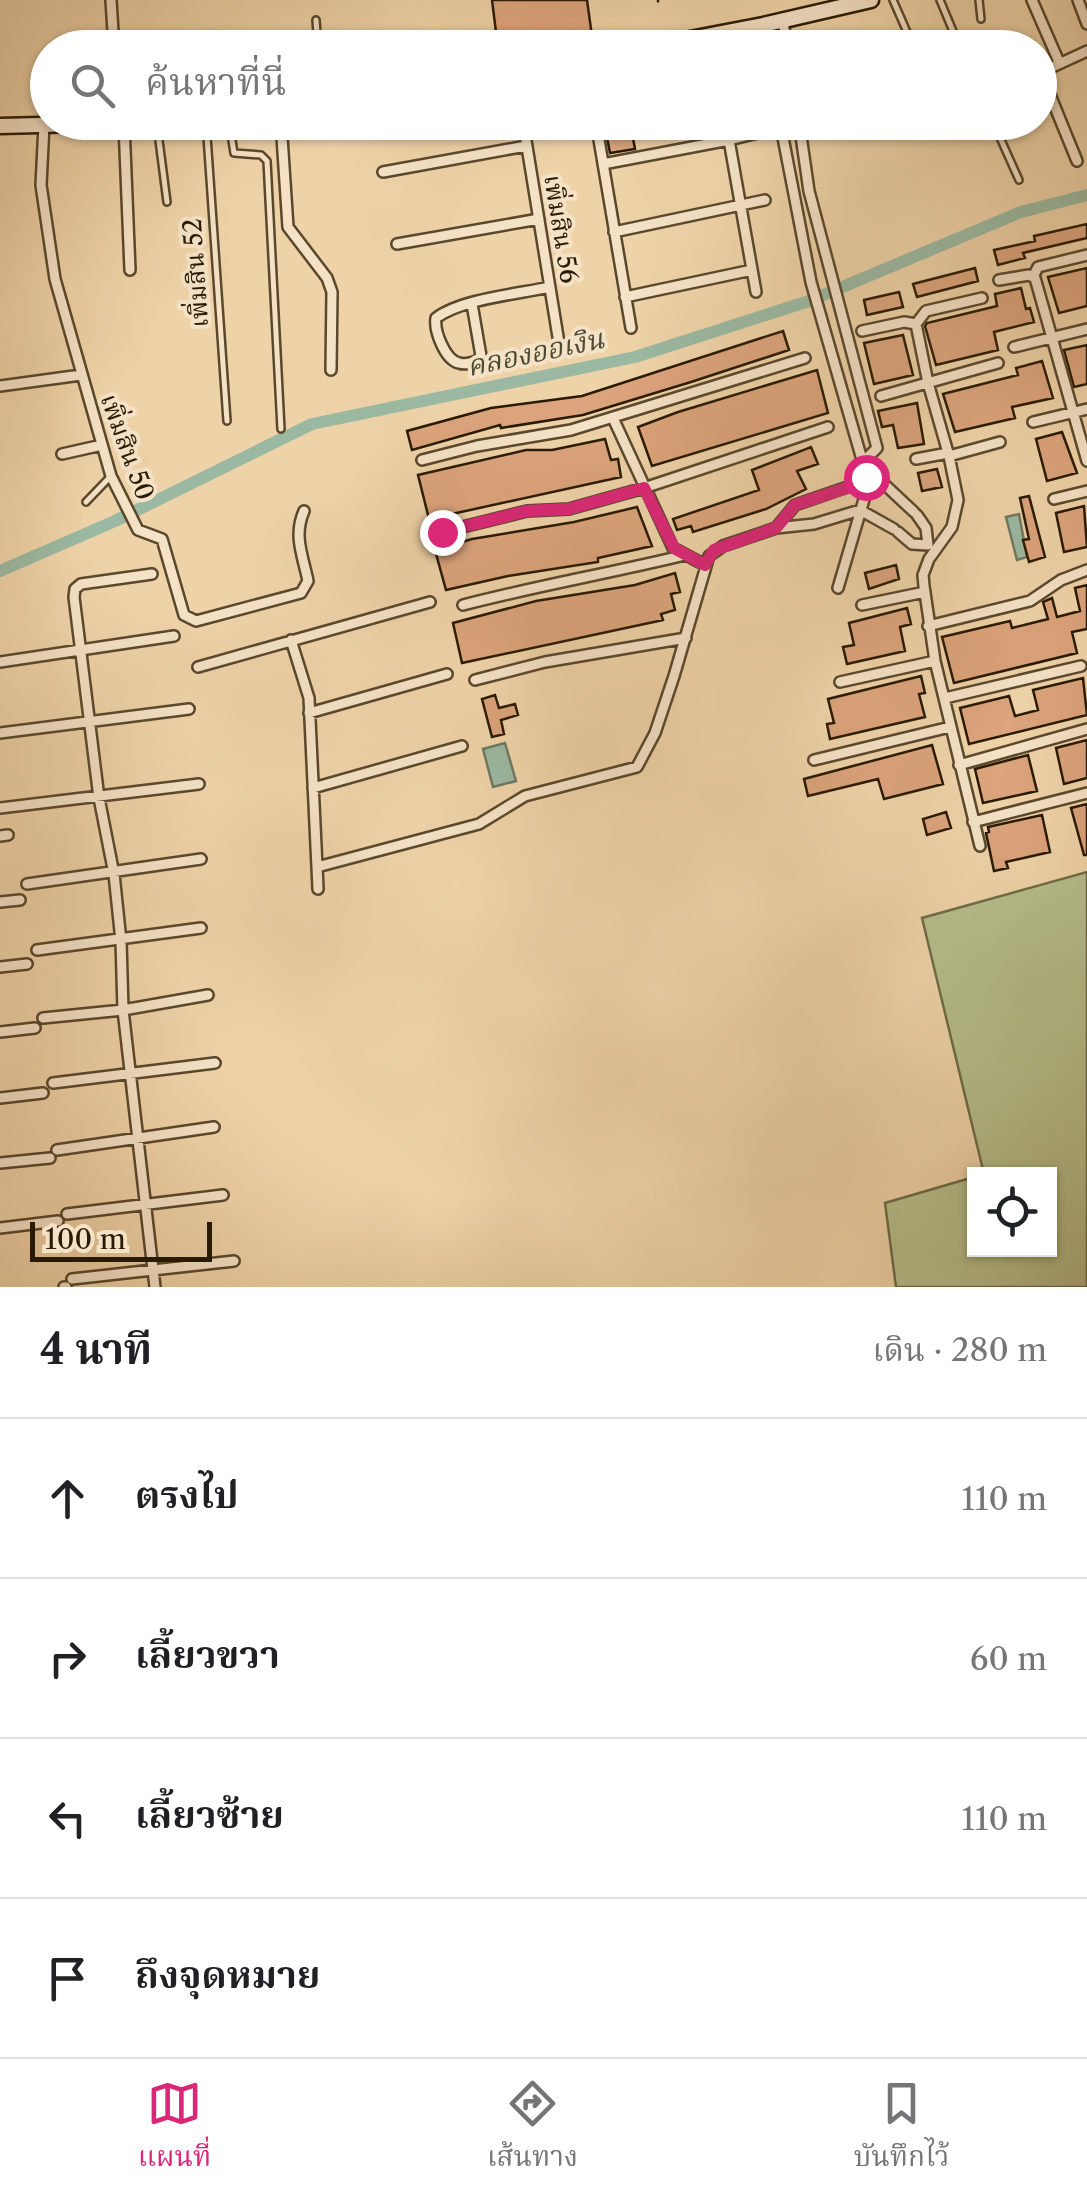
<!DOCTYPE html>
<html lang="th">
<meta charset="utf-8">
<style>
:root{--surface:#fff;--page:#f2f2f2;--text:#202124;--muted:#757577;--line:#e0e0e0;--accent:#db2777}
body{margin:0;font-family:"Libre Caslon Text","Noto Serif Thai",serif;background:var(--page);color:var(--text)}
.controls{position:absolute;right:30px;bottom:30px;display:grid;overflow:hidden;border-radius:0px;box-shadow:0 2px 8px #0004}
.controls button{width:90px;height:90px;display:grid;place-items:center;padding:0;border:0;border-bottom:2px solid var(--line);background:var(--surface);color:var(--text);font:50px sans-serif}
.scale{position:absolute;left:30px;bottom:25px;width:182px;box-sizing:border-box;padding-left:10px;border:5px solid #291a04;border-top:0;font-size:28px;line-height:35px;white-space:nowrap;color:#291a04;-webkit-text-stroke:8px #f5e2c6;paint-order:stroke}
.stop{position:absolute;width:30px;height:30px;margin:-22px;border:8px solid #db2777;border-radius:50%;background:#fff}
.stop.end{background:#db2777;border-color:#fff;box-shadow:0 2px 10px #0008}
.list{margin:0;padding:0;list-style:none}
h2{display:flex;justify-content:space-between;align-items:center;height:130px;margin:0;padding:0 40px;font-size:42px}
h2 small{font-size:32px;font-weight:400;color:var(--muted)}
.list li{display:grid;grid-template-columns:65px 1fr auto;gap:30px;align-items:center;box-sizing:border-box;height:160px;padding:0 40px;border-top:2px solid var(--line)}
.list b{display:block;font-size:38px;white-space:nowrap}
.list em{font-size:32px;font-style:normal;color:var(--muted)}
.icon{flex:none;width:55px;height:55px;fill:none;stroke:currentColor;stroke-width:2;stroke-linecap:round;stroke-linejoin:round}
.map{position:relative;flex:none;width:1087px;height:1287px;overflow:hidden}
.search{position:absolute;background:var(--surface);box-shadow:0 2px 8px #0004;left:30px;right:30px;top:30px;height:110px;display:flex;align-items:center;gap:25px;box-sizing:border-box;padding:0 35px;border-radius:55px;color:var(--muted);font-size:38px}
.sheet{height:770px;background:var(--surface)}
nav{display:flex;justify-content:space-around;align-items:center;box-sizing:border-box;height:140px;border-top:2px solid var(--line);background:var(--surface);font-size:28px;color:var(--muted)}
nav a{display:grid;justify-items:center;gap:5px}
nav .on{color:var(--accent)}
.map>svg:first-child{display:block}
.green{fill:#b5be8b;stroke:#6f6c48;stroke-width:2.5}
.water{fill:#9bb9a2;stroke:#6d7963;stroke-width:2.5}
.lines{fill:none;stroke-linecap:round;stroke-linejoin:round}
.canal{stroke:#9bb9a2;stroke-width:12}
.building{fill:#dca47c;stroke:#291a04;stroke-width:2.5}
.lane-casing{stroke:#5a482d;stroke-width:10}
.street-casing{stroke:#5a482d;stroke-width:14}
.secondary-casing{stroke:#291a04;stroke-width:19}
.path{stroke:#291a04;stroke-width:2.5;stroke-dasharray:2.5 5;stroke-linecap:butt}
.lane{stroke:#f5e2c6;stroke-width:5}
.street{stroke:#f5e2c6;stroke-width:9}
.secondary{stroke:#f5e2c6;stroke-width:14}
.route{stroke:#db2777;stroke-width:12}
.labels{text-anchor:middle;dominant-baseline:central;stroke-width:8;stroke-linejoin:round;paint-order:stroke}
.street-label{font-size:25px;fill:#291a04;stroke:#f5e2c6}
.water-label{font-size:28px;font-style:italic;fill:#4b4a33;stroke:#f5e2c6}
</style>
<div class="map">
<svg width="1087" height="1287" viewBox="0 0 1087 1287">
<rect width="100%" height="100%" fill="#efd3a8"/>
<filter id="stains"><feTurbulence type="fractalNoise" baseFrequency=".002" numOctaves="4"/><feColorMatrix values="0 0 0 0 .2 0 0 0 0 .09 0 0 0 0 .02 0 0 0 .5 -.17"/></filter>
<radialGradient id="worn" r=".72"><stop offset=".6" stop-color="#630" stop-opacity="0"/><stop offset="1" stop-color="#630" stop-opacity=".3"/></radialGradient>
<path class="green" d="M1087,872v415h-191l-11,-84 89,-26v73h76v-76h-66l-62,-256z"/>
<path class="water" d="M1019,514l8,43 -10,3 -11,-43z
M505,743l11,38 -23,6 -10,-38z"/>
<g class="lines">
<path class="canal" d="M0,571l115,-50 197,-97 323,-67 174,-56 212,-89 66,-17"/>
</g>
<path class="building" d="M492,0h95l5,36 -15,3 -1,-5 -52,12 -26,2z
M604,122h26l5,27 -25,4z
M694,122h24l1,7 -24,4z
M1087,224v14l-64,15 2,5 -27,7 -4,-15 41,-9 -1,-5z
M975,268l3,13 -61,16 -4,-13z
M1087,268v38l-28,7 -11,-36z
M1021,288l5,21 4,-1 4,14 -40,10 4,18 -62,15 -11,-39 2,-3 70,-17 -2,-12z
M899,292l4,15 -36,8 -3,-15z
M783,331l6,19 -98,32 -108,33 -82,13 -1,-3 -88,25 -5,-19 84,-23 91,-12z
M903,335l10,40 -39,9 -10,-41z
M1087,345v39l-13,3 -10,-37z
M1042,361l11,37 -41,9 3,11 -60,14 -12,-38 75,-19 -2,-7z
M817,370l11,43 -176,53 -14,-39 40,-15z
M917,403l7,41 -26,4 -5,-23 -11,2 -4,-16z
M1062,432l15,41 -30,8 -11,-42z
M605,439l6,21 7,-1 3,18 -192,42 -11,-44 108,-25h26z
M811,447l7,17 -21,7 9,18 -40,20 -73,23 -2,-6 -14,4 -4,-11 86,-29 -7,-20z
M937,469l5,18 -20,4 -4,-18z
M1029,496l16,61 -16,5 -6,-22 6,-1 -9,-41z
M1084,506l3,41 -23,5 -8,-39z
M637,507l15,39 -54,12v4l-90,14 -62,14 -11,-40 37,-11 102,-17z
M896,565l3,14 -30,10 -4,-16z
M675,573l5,19 -9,2 4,16 -14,4 2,6 -201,43 -9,-40 83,-22 99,-16z
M1087,585v44l-15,3 5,21 -123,30 -12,-46 68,-16 2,7 36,-9 -5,-17 9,-4 5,19 23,-6 -5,-23z
M907,608l4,16 -11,3 5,24 -58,13 -4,-17 11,-2 -5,-22z
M921,676l4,17 -6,1 6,23 -95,22 -3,-15 7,-1 -6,-24z
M1083,678l4,37 -118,29 -9,-36 49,-12 6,20 23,-6 -5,-20z
M495,695l4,13 16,-4 3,11 -17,5 3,14 -12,3 -10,-38z
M1087,740v38l-23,6 -8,-36z
M932,745l11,39 -59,15 -6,-20 -70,17 -4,-17z
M1028,755l9,36 -54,12 -8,-34z
M1087,804v51h-3l-13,-47z
M946,812l5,16 -24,7 -4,-16z
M1042,815l8,37 -44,10 2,6 -14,3 -8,-38 3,-1 -1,-5z"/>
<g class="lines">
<g class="lane-casing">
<path id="lane" d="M893,0l21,48
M940,0l20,48
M979,0l2,19
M316,20l2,28
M206,122l21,299
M229,122l5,31 27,2 6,6 14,268
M993,122l26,58
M157,125l10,77
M86,502l25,-26"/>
</g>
<g class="street-casing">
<path id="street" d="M111,0l3,48
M1032,0l27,62
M1078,0l9,24
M783,21l4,27
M763,25l4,23
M281,122l7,105 39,51 5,14 -1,78
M523,122l36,221
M596,122l35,206
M780,122l31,160 56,195 -2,19 -27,92
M799,122l10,69 68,257 -13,13
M44,125l-3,60 14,94 56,197 27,54 24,9 22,76 12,6 105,-28 7,-12c-5,-25 -15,-45 -4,-70
M124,125l6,145
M1077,161l-33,-81 2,-10 41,-19
M603,164l126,-24 -3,-18
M383,172l143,-26
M614,232l151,-32
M397,244l142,-25
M1033,277l5,-10 49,-12
M999,280l30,-5 6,3 52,183
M756,292l-27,-152 29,-7
M625,297l127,-27
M472,304l9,52 -4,5c-6,2 -12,4 -18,2 -14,-3 -25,-32 -23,-45 25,-19 82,-24 114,-31
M862,331l42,-9 12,2
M1014,347l73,-18
M0,386l81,-11
M881,396l117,-33
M613,418l60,130 32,17
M1033,422l54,-13
M62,454l40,-9
M949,456l-21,-73 -12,-59 10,-13 56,-13
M916,459l32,-6
M422,460l55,-14 94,-16 234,-72
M1054,499l33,-8
M894,529l-34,-19 -46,14 -38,4 19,-23 58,-20 14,-8 16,6 31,29
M442,532l85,-21 42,-2 75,-21 184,-61
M898,532l14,12 16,1 -2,-17 -9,-13
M152,574l-71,10 -6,5 -1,8 25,201 15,76 7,67 2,69 32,277
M463,605c73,-19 148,-32 222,-50
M862,605l63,-13
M928,626l102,-25 31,-21 26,-10
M291,640l18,58 8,169 162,-43 46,-28 112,-29 18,-34 19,-57 35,-120 14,-10 53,-18
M0,662l174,-26
M198,667l232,-65
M475,680l70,-18 141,-24
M840,682l95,-21
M945,698l136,-32
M309,713l138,-39
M0,733l189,-24
M814,760l136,-33
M959,765l128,-36
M313,788l149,-42
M0,808l199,-24
M973,822l114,-29
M0,836l8,-1
M980,846l-45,-185 -11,-75 -1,-11 6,-16 23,-32 6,-27 -9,-44 51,-14
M317,867l1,22
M27,884l174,-25
M0,902l20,-2
M37,950l164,-22
M0,967l27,-3
M43,1018l80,-8 85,-15
M0,1032l35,-4
M53,1083l162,-20
M0,1098l43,-5
M57,1150l157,-23
M0,1163l50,-5
M67,1214l156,-19
M0,1228l58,-7
M72,1279l162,-18
M64,1287h2"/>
</g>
<g class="secondary-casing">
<path id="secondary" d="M643,48l120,-23 108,-25
M0,126l157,-4"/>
</g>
<path class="path" d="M658,0v6"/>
<use href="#lane" class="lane"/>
<use href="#street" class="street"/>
<use href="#secondary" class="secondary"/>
</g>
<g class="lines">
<path class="route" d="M442,532l85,-21 42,-2 75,-21 30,60 31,17 9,-15 62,-22 19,-23 58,-19 13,-9"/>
</g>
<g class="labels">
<g class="street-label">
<text transform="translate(561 229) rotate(81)">เพิ่มสิน 56</text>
<text transform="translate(196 273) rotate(-94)">เพิ่มสิน 52</text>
<text transform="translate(127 447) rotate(70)">เพิ่มสิน 50</text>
</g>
<g class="water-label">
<text transform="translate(535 352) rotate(-12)">คลองออเงิน</text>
</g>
</g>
<rect width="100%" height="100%" filter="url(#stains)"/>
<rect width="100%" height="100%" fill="url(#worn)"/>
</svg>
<div class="controls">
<button><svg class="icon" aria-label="locate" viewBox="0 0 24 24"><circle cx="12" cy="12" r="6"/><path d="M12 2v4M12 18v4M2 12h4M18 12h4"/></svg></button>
</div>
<div class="scale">100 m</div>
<div class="stop" style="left:866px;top:477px"></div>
<div class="stop end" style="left:442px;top:532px"></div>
<div class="search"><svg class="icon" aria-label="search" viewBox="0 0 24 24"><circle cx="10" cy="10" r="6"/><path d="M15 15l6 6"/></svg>ค้นหาที่นี่</div>
</div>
<section class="sheet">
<h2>4 นาที<small>เดิน · 280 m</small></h2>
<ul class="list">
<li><svg class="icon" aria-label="ahead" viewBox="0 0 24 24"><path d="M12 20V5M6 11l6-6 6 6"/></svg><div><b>ตรงไป</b></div><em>110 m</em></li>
<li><svg class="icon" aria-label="right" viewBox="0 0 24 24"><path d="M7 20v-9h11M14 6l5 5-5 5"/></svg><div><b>เลี้ยวขวา</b></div><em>60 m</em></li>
<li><svg class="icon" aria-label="left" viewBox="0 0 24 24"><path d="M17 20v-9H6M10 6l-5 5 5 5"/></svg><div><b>เลี้ยวซ้าย</b></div><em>110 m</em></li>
<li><svg class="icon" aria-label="arrive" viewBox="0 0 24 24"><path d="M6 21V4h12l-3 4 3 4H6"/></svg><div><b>ถึงจุดหมาย</b></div></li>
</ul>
</section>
<nav>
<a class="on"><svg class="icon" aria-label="map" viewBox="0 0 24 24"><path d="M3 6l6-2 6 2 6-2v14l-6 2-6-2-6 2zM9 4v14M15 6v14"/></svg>แผนที่</a>
<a><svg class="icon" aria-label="directions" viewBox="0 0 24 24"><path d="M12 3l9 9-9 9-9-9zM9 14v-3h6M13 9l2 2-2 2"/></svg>เส้นทาง</a>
<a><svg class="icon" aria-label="saved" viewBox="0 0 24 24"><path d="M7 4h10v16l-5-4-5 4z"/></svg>บันทึกไว้</a>
</nav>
